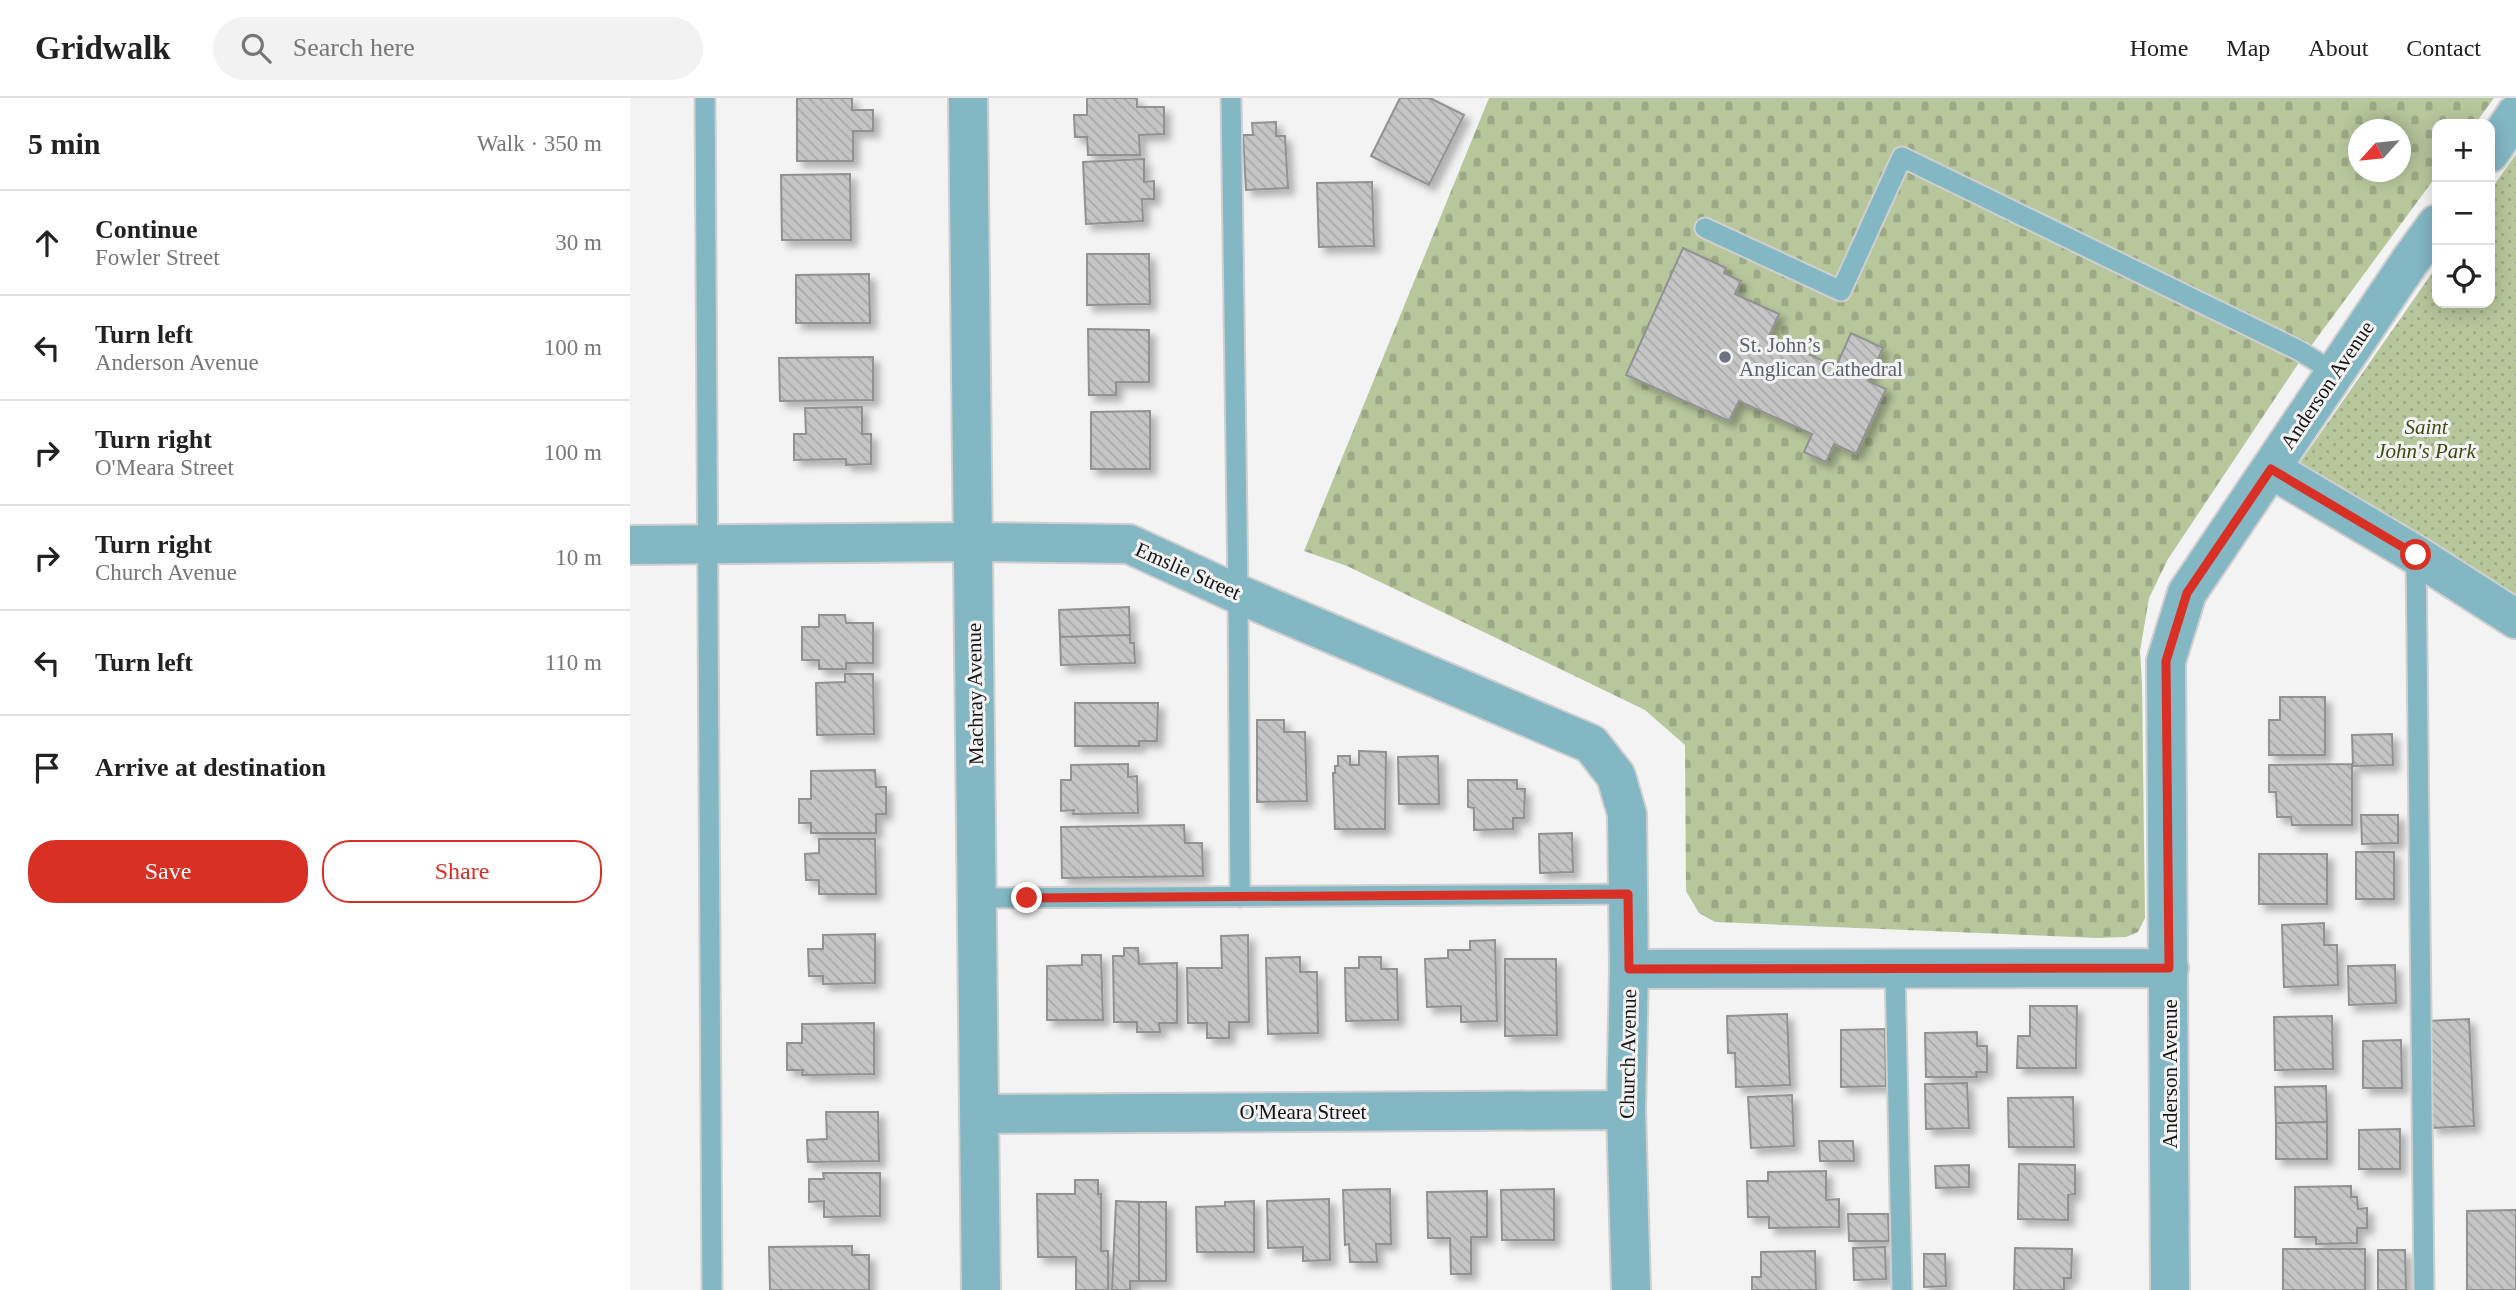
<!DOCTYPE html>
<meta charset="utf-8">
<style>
:root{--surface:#fff;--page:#f2f2f2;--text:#222;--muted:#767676;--line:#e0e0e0;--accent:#d93025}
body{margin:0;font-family:"Times New Roman",serif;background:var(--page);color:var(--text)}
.controls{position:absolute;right:21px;top:21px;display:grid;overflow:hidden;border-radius:14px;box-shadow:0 4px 18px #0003}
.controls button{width:63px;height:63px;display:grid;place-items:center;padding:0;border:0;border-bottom:2px solid var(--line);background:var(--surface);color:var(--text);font:35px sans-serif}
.compass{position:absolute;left:1718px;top:21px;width:63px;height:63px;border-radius:50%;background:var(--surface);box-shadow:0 4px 18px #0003;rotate:243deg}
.stop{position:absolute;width:21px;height:21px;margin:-16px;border:5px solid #d93025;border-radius:50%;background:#fff}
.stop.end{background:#d93025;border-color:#fff;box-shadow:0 2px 7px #0008}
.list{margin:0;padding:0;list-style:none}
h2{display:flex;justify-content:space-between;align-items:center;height:91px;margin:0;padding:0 28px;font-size:30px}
h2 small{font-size:23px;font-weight:400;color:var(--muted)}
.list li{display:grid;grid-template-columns:46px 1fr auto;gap:21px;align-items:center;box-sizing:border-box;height:105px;padding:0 28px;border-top:2px solid var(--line)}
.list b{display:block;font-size:26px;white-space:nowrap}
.list p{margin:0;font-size:23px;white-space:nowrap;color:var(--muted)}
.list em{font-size:23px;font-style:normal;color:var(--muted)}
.actions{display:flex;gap:14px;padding:21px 28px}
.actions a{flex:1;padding:16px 0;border:2px solid var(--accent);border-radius:28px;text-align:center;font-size:24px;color:var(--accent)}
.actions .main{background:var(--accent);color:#fff}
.icon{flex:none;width:38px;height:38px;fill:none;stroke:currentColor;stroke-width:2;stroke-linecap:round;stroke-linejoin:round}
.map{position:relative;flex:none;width:1886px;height:1192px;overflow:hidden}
header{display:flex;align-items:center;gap:42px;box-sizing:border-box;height:98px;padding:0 35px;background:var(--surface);border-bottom:2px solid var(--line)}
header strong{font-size:33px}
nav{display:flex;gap:38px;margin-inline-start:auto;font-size:24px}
.search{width:490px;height:63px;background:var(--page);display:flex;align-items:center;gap:18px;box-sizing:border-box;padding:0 24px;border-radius:38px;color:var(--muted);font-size:26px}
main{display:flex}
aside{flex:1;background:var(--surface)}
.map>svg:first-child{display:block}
.cemetery{fill:url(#cemetery-stones);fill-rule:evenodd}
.park{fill:url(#park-dots)}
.building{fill:url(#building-back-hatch);stroke:#929192;stroke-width:2;filter:url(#shadow)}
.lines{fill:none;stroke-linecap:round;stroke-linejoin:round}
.service-casing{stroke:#cfcfd0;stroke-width:23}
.minor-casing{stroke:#cfcfd0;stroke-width:42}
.service{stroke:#82b7c3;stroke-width:19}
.minor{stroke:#82b7c3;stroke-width:38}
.route{stroke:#d93025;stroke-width:9}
.worship-dot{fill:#6b7280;stroke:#f3f3f4;stroke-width:2.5}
.labels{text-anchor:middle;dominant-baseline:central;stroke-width:6;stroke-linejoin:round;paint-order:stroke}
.worship-label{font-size:21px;fill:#5b616d;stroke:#f3f3f4;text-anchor:start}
.street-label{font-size:21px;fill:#141415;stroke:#f3f3f4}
.park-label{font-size:21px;font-style:italic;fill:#3b4912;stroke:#f3f3f4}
</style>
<header>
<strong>Gridwalk</strong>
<div class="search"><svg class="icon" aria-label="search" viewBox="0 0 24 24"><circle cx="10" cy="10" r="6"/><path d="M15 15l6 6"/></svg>Search here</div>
<nav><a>Home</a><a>Map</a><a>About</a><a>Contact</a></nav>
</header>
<main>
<aside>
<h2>5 min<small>Walk · 350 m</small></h2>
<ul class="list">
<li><svg class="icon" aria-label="ahead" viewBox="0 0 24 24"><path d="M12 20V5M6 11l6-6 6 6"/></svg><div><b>Continue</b><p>Fowler Street</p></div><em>30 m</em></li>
<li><svg class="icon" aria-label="left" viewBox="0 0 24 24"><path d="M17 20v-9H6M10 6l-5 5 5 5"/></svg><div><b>Turn left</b><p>Anderson Avenue</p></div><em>100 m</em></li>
<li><svg class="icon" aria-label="right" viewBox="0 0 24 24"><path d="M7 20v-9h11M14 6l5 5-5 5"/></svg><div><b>Turn right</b><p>O'Meara Street</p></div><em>100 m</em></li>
<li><svg class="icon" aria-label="right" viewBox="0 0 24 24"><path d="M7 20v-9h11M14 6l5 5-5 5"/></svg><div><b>Turn right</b><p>Church Avenue</p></div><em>10 m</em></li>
<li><svg class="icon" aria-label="left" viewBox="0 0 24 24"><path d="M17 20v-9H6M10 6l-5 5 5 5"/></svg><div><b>Turn left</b></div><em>110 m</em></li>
<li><svg class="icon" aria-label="arrive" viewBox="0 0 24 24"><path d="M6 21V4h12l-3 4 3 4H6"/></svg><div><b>Arrive at destination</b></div></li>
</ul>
<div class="actions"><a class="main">Save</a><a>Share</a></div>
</aside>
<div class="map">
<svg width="1886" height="1192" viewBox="0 0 1886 1192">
<defs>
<pattern id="cemetery-stones" width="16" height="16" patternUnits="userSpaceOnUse" patternTransform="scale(1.75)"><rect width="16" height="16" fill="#b8c69c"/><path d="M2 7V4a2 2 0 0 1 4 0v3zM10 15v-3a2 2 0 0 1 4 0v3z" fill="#9da986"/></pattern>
<pattern id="park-dots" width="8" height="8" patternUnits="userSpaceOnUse" patternTransform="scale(1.75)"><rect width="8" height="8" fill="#b8c69c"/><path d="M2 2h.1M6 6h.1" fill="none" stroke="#9da986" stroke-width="1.8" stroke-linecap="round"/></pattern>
<pattern id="building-back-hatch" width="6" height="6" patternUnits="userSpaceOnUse" patternTransform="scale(1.75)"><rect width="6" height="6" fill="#c6c5c6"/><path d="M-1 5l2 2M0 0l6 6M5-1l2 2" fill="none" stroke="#a9a8a9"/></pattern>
<filter id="shadow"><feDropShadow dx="6" dy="6" stdDeviation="3.5" flood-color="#0004"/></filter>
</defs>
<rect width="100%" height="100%" fill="#f3f3f4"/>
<path class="cemetery" d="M859,0h1005l-19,26h-38v51l-137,186 -132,198 -19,39 -9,53 2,32 3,235 -7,14 -12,5 -29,1 -382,-16 -16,-9 -13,-22 -1,-146 -40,-35 -298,-144 -43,-15zM1728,32h42v42h-42zM1054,150l42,20 -2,5 17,8 -6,13 44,20 -10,22 67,31 15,-33 32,14 -15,33 17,8 -29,65 -22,-10 -9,18 -21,-10 8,-18 -73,-33 -10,20 -103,-46z"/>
<path class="park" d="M1886,56v454l-217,-144 138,-198v37h53v-112z"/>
<path class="building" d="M167,0h55v12h21v21h-20v30h-56z
M457,0h50v9h27v27l-25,1 1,20h-52l-1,-18h-12l-1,-22h13z
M770,0h30l34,17 -35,70 -58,-29z
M646,24v14h9l3,52 -42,2 -3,-55h10l-1,-12z
M514,61v23l10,-1v18h-12l1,22 -57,3 -3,-62z
M220,76l1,66h-69l-1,-65z
M742,84l2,64 -55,1 -2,-64z
M1053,150l43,20 -2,5 17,8 -6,13 44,20 -10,22 67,31 15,-34 32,15 -15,33 18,8 -30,65 -22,-10 -8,18 -22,-10 8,-18 -73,-33 -10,20 -103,-46z
M457,156h62l1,50 -63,1z
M239,176l1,49h-74v-48z
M458,231l61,1v52h-33v13h-27z
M243,259v43l-93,1 -1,-43z
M232,309v27h9v30l-25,1v-6l-52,1v-26h12l-1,-26z
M520,313v58h-59v-57z
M499,509l1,28 -70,2 -1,-27z
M189,517h26l1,8h27v40h-27v6h-27v-9h-17v-33h17z
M500,537v8h4l1,20 -74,2 -1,-28z
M215,576h28l1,60 -57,1 -1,-52 29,-1z
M1650,599h45v58h-56v-35h11z
M445,605h83l-1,38h-18v5h-64z
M627,622h27v12h21l2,69 -50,1z
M1762,636l1,31 -40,1 -1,-31z
M729,653l27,1 -1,77h-50l-2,-56h2v-7h3v-10h12v9h9z
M808,658l1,48h-40l-1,-47z
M498,666v13l9,-1 1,37 -65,1 1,-4 -13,1v-31h10v-15z
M1722,666v61h-60l-1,-8h-14l-1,-25h-7v-27z
M245,672l1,17h10v27h-10v19h-65v-10h-12v-24h12v-28z
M838,682h49v9h8l-1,29h-11v11l-39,1v-22l-6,-1z
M1731,717h37v28l-36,1z
M554,727l1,18h17l1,33 -141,2 -1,-51z
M942,735l1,39 -33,1 -1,-39z
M189,741h56l1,55h-57v-14h-13l-1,-26 14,-1z
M1726,754h38v47h-38z
M1629,756h68v50h-68z
M1694,825v22h13l1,40 -54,2 -2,-62z
M245,836v49l-52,1v-8h-14l-1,-27h15v-14z
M618,837l1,87h-20v16h-22v-15h-19l-1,-55h35l-1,-32z
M865,842l2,81 -36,1v-16l-34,1 -2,-48 23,-1v-8h22v-9z
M494,850h14l1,16 38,-1v60h-18l1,9h-23v-10h-23l-1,-66h11z
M452,857h19l2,65h-56v-54l35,-1z
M670,859v15h17l1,61 -50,1 -2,-76z
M729,859h22v12h16l1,51 -52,1 -1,-53h14z
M875,861h51l1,76 -52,1z
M1765,867l1,38 -47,2 -1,-39z
M1400,908h47l-1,62h-59l1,-32h12z
M1157,916l3,71 -54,2 -1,-34h-7l-1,-37z
M1702,918l1,53 -58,1 -1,-53z
M1839,921l5,107 -42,2 -5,-107z
M244,925v51l-72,1 1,-5h-16v-27h15v-19z
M1255,931l1,57 -45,1v-57z
M1347,934v14h10v26h-11l1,5h-51l-1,-44z
M1771,942l1,48h-39v-47z
M1337,985l2,45 -43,1 -1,-45z
M1696,988l1,36 -51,1 -1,-36z
M1162,997l2,51 -43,2 -3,-51z
M1443,999l1,50h-65l-1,-49z
M196,1014h52l1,49 -71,1 -1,-22 20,-1z
M1697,1024v37h-51v-36z
M1770,1031v40h-41v-39z
M1189,1043h34l1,20h-34z
M1389,1066l56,1v29l-7,1v25l-50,-1z
M1339,1067v22l-33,1 -1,-22z
M1196,1073v29l13,-1v28l-70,1v-11h-21l-1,-36h21v-9z
M193,1075h57v43l-56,1v-16l-15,1v-23h15z
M445,1082h23v14h3v57h7v39h-32v-33h-38l-1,-63h38z
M1721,1088v11h6l1,12 9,-1v20h-10v15l-41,1v-7h-21v-50z
M760,1091l1,55h-15l1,18h-27l-1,-18 -4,1 -2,-55z
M924,1091v51h-52l-1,-50z
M857,1093v46h-16v37h-20l-1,-36h-22l-1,-46z
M699,1101l1,61 -27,1v-14l-35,1 -1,-47z
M486,1103l23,1v79h-9v9h-18z
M624,1103v51h-57l-1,-45 29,-1v-4z
M509,1104h27v79h-27z
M1886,1112v80h-49v-79z
M1218,1116h40l1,27h-40z
M222,1148v9h17v35h-99l-1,-43z
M1255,1149l1,32 -32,1 -1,-32z
M1385,1150l57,1 -1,29h-7v12h-50z
M1653,1151h82v41h-82z
M1748,1152h27l1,40h-28z
M1185,1153l1,39h-64v-13h9v-25z
M1294,1156h21l1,32 -22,1z"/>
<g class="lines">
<g class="service-casing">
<path id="service" d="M75,0l7,1192
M601,0l7,496 2,303
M1075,130l136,63 61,-134 398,194 35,22
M1786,457l8,735
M347,800l651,-4
M1265,870l7,322"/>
</g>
<g class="minor-casing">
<path id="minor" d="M338,0l13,1192
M1860,55l26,-39
M1641,371l145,86 100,64
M0,447l343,-3 156,2 102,47 360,153 25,32 11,38 2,155 -3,141 5,180
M999,871l540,-1
M349,1016l647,-4
M1540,1192l-4,-629 21,-68 223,-332 27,-37"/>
</g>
<use href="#service" class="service"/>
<use href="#minor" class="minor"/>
</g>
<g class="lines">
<path class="route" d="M397,800l601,-4 1,75 540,-1 -3,-307 21,-68 84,-124 145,86"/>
</g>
<circle class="worship-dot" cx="1095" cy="259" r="7"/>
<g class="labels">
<g class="worship-label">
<text x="1109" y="247">St. John’s<tspan x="1109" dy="24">Anglican Cathedral</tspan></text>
</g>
<g class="street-label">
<text transform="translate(1697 287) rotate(-56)">Anderson Avenue</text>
<text transform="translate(558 473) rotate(24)">Emslie Street</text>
<text transform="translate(345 596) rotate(-91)">Machray Avenue</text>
<text transform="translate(998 956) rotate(-89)">Church Avenue</text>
<text transform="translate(1540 976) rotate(-90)">Anderson Avenue</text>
<text x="673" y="1014">O'Meara Street</text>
</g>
<g class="park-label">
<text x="1796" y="329">Saint<tspan x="1796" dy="24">John's Park</tspan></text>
</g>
</g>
</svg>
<div class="controls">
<button>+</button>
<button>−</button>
<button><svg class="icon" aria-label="locate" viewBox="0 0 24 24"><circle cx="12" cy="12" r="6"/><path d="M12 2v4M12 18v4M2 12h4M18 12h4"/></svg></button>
</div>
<svg class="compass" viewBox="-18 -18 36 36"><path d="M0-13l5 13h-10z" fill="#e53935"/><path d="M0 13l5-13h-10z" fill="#767676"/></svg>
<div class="stop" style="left:1786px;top:457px"></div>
<div class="stop end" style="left:397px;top:800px"></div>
</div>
</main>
